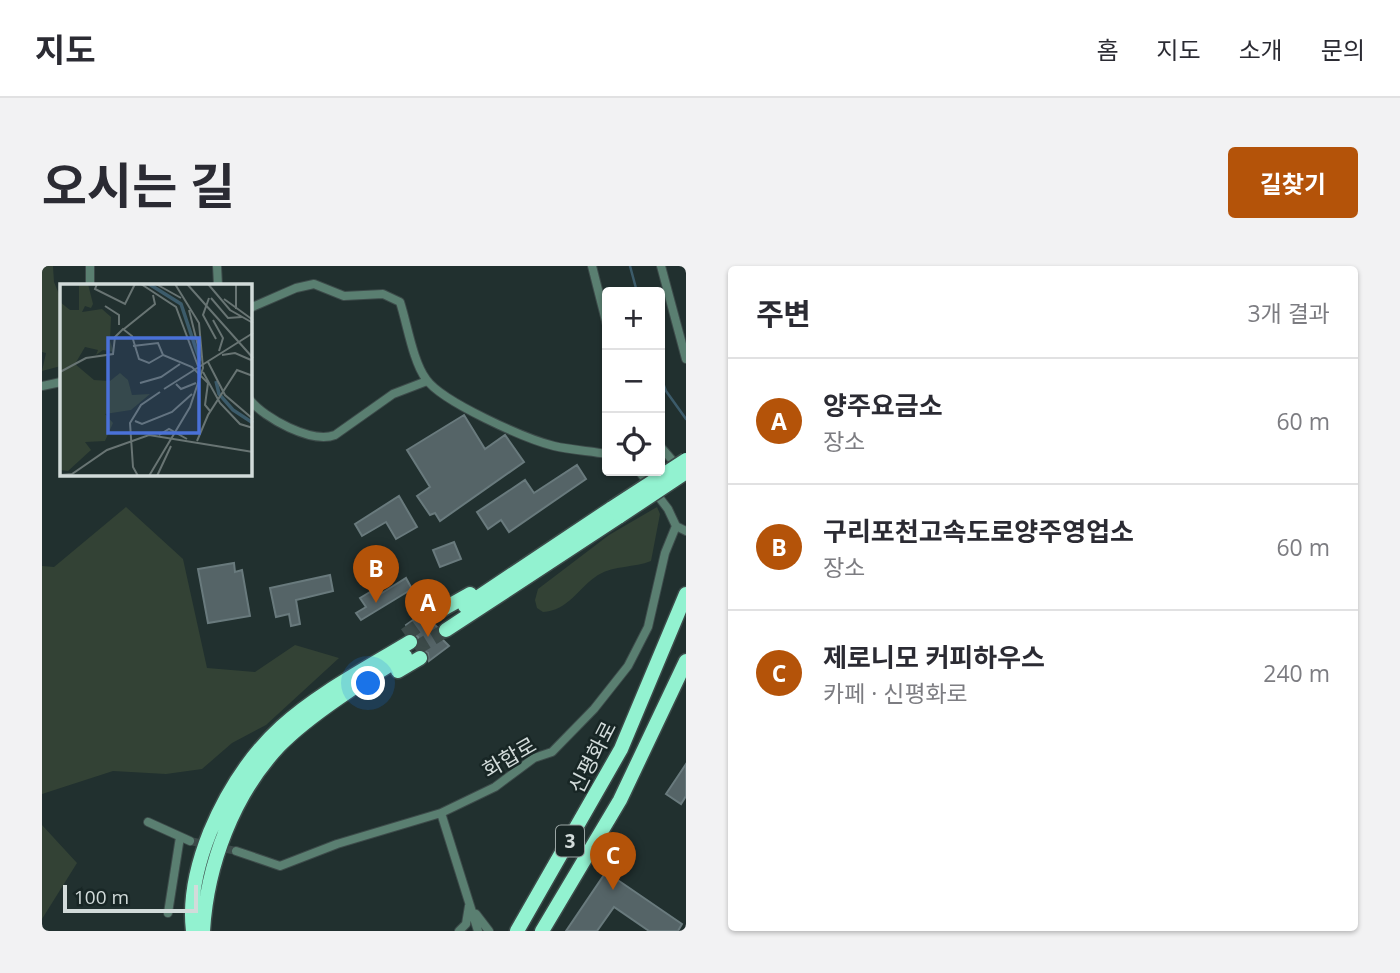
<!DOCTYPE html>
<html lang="ko">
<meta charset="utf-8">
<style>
:root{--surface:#fff;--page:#f2f2f3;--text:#2b2b33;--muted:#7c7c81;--line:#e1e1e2;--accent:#b45309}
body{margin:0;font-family:"Open Sans","Noto Sans KR",sans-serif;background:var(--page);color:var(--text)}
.controls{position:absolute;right:21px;top:21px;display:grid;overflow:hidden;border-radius:7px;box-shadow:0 2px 5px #0004}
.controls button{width:63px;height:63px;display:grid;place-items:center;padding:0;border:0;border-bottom:2px solid var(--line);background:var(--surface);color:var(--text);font:35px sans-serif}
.scale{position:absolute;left:21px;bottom:18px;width:135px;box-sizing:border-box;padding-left:7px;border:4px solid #d2dbda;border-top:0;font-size:19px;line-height:24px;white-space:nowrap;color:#d2dbda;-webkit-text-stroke:5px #182625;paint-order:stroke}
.you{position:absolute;left:327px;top:418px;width:24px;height:24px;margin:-18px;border:5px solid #fff;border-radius:50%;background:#1a73e8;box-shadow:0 0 0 10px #1a73e833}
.badge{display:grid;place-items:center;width:46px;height:46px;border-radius:50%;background:var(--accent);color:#fff;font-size:23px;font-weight:700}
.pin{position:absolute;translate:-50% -58px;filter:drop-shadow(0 2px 4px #0008)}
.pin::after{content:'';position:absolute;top:37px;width:24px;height:21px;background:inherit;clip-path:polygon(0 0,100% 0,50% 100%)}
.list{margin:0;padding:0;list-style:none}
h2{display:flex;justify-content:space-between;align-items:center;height:91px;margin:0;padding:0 28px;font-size:30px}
h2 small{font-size:23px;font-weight:400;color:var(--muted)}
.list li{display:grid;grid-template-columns:46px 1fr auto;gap:21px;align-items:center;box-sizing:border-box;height:126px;padding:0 28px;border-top:2px solid var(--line)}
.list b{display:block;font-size:26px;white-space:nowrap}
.list p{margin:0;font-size:23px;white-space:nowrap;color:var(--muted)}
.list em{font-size:23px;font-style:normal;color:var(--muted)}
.icon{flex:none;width:38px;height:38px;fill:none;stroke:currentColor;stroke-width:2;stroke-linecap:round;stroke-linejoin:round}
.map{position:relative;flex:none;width:644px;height:665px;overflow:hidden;border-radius:7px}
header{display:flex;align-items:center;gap:42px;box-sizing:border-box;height:98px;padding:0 35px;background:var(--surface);border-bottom:2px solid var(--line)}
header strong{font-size:33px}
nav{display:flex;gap:38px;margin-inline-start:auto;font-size:24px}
.intro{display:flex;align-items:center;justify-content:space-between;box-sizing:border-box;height:168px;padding:0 42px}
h1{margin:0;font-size:49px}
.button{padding:18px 32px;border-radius:7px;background:var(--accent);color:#fff;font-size:24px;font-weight:700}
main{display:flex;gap:42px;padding:0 42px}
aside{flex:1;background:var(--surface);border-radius:7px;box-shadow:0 2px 5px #0004}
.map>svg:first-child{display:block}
.green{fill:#334235}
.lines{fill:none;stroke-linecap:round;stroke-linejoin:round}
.stream{stroke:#3c5b6a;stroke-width:2.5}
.building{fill:#556467;stroke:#697a7d;stroke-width:2}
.street-tunnel{stroke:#3c4a49;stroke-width:8;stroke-dasharray:8 4;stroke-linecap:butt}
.highway-tunnel{stroke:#3c4a49;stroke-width:14;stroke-dasharray:14 7;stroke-linecap:butt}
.street-casing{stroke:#3d4b4a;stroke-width:10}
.highway-casing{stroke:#3d4b4a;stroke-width:17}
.street{stroke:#5a7f71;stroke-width:8}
.highway{stroke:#92f2d0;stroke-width:14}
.highway-bridge-casing{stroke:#3d4b4a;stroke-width:17;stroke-linecap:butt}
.highway-bridge{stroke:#92f2d0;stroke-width:14}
.labels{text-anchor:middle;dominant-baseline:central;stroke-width:5;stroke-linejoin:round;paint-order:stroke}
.shield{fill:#182625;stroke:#9aa5a4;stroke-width:2}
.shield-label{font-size:19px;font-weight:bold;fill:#d2dbda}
.street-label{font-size:21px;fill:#d2dbda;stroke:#182625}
.inset-river{fill:none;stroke:#3c5b6a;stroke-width:3.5}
.inset-road{fill:none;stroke:#687473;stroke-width:2}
.view{fill:#4a71d8;fill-opacity:0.15;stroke:#4a71d8;stroke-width:3.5}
.inset-edge{fill:none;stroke:#d2dbda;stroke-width:3.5}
</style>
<header>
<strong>지도</strong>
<nav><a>홈</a><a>지도</a><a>소개</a><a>문의</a></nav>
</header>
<div class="intro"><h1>오시는 길</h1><a class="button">길찾기</a></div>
<main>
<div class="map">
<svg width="644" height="665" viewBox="0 0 644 665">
<rect width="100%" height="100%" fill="#21302f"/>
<path class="green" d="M0,0h11l1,16 7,17v67l-19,5 4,-18 -4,-1z
M84,241l57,52 24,109 48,4 40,-27 44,13 -73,67 -34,18 -30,26 -36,5 -53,-3 -71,23v-228l12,1z
M615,241l3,7 -9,47c-17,7 -36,4 -53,14 -19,12 -30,36 -55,37l-6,-4 -2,-8 3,-11 71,-54z
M0,559l35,38 -35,56z"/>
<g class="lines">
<path class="stream" d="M588,0l7,26
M618,109l6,16 20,28"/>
</g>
<path class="building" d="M422,149l21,34 20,-14 19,27 -84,59 -5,-8 -5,2 -13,-19 13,-9 -23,-37z
M535,199l9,14 -77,53 -8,-12 -13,9 -11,-17 48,-32 9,13z
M357,230l18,31 -21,12 -10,-17 -24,14 -7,-12z
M412,276l7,17 -21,8 -7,-17z
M192,297l1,9 7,-2 8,46 -42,7 -10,-54z
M288,309l3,16 -37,9 4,24 -9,2 -2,-12 -13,3 -6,-29z
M364,312l6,11 -51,31 -5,-7 10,-6 -6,-9 10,-6 4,6z
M385,344l1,8 9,9 1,8 11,11 -20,15 -1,-8 -10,-6v-10l-8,-5 -4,-7z
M644,498v32l-5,8 -15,-10z
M564,606l76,52 -4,7h-29l-35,-24 -17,24h-31z"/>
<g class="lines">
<path class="street-tunnel" d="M148,575l46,10"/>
<path class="highway-tunnel" d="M363,369l31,-22
M373,383l31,-19"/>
<g class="street-casing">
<path id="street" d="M175,0l1,19
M550,0l15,59
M619,0l25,93
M48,19v-19
M208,42l46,-20 18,-4 30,12 39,-2 17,8c7,21 13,60 26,77 16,23 100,60 128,67 17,4 36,5 53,8
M0,120l19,-4
M208,134c14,18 62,44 85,35l58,-41 34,-13
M618,180l19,22
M597,205l29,38 8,17
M634,260l10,5
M399,547l37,118
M106,556l42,19
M194,585l44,15 57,-22 104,-31 54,-26 39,-29 18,-6 42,-43 34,-43 20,-39 17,-74 11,-27
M126,647l12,-76
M434,648l13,17
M417,665l7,-7 3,-18"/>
</g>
<g class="highway-casing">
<path id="highway" d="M423,340l147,-98
M394,347l34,-19
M404,364l174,-114
M356,405l22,-13
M151,665c-4,-32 5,-69 17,-99 45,-107 105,-133 200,-190
M161,665c4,-66 30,-136 76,-185 30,-31 88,-68 126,-90
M475,665l104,-182 65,-155
M500,665l78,-131 66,-139"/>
</g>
<use href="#street" class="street"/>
<use href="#highway" class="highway"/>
<g class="highway-bridge-casing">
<path id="highway-bridge" d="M570,242l74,-48
M578,250l66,-44"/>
</g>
<use href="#highway-bridge" class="highway-bridge"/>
</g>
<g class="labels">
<rect class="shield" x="514" y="559.5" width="28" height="31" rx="5"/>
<g class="shield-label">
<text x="528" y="575">3</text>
</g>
<g class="street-label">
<text transform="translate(467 491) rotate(-30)">화합로</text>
<text transform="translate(550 491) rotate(-63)">신평화로</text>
</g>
</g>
<g transform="translate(18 18)">
<rect width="192" height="192" fill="#21302f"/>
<path d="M19,0h9l5,20 -2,4 -6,-2 -3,6 20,-3 9,8 -1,24 4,11 -11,-2 -7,5 2,-5 -13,-3 -10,17 19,16 16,1 10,-8 8,7 4,15 18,-1 -19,16 -26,4 8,9 -8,18 -20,1 6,8 -23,21 -8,-1v-168l10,8h9z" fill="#334235"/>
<path class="inset-river" d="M89,0l32,20 19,57M156,97l3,13 14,16 20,13"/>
<path class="inset-road" d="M37,0l-2,5 30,15 10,-20M81,0l35,23 22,59M96,0l25,14M127,0l66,74M148,0l22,26 23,13M149,14l-6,17 13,24M151,14l17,20 14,-1M164,15l29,21M45,22l14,9v10M176,25v-25M129,26l10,40M153,36l10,18 -4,13M64,45l31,-25 -2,-9M73,62l25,-3 5,12 29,12 16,16 -3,22 5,6M162,71l13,-2 16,7M148,78l17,33 28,24M0,88l26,-14 27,-4 2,-17 8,-8 9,7 7,23 10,4 14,-8M143,88l17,31 20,21 13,4M80,99l21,-6 19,-13M116,100l5,5 15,-6M104,105l89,-56M75,137l7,3 30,-12 20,-18M99,151l10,-6 18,10M137,157l11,-26 29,-45 16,6M0,191l12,-1 35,-24 42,-15 104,17M78,192l-5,-9 -3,-44 11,-18 19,-13M89,192l41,-69 13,-39 -4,-45 -24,-39M97,192l14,-30"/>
<path class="view" d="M48,54h91v95h-91z"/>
<rect width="192" height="192" class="inset-edge"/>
</g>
</svg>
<div class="controls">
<button>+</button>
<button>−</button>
<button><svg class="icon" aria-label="locate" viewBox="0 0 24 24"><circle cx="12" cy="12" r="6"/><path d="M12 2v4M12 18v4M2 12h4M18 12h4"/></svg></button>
</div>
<div class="scale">100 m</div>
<div class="you"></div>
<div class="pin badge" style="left:386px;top:371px">A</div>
<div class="pin badge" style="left:334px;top:337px">B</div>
<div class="pin badge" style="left:571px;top:624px">C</div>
</div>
<aside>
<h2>주변<small>3개 결과</small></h2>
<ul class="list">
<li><span class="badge">A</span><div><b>양주요금소</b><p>장소</p></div><em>60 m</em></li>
<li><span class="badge">B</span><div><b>구리포천고속도로양주영업소</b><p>장소</p></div><em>60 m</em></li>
<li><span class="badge">C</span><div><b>제로니모 커피하우스</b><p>카페 · 신평화로</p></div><em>240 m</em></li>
</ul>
</aside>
</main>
